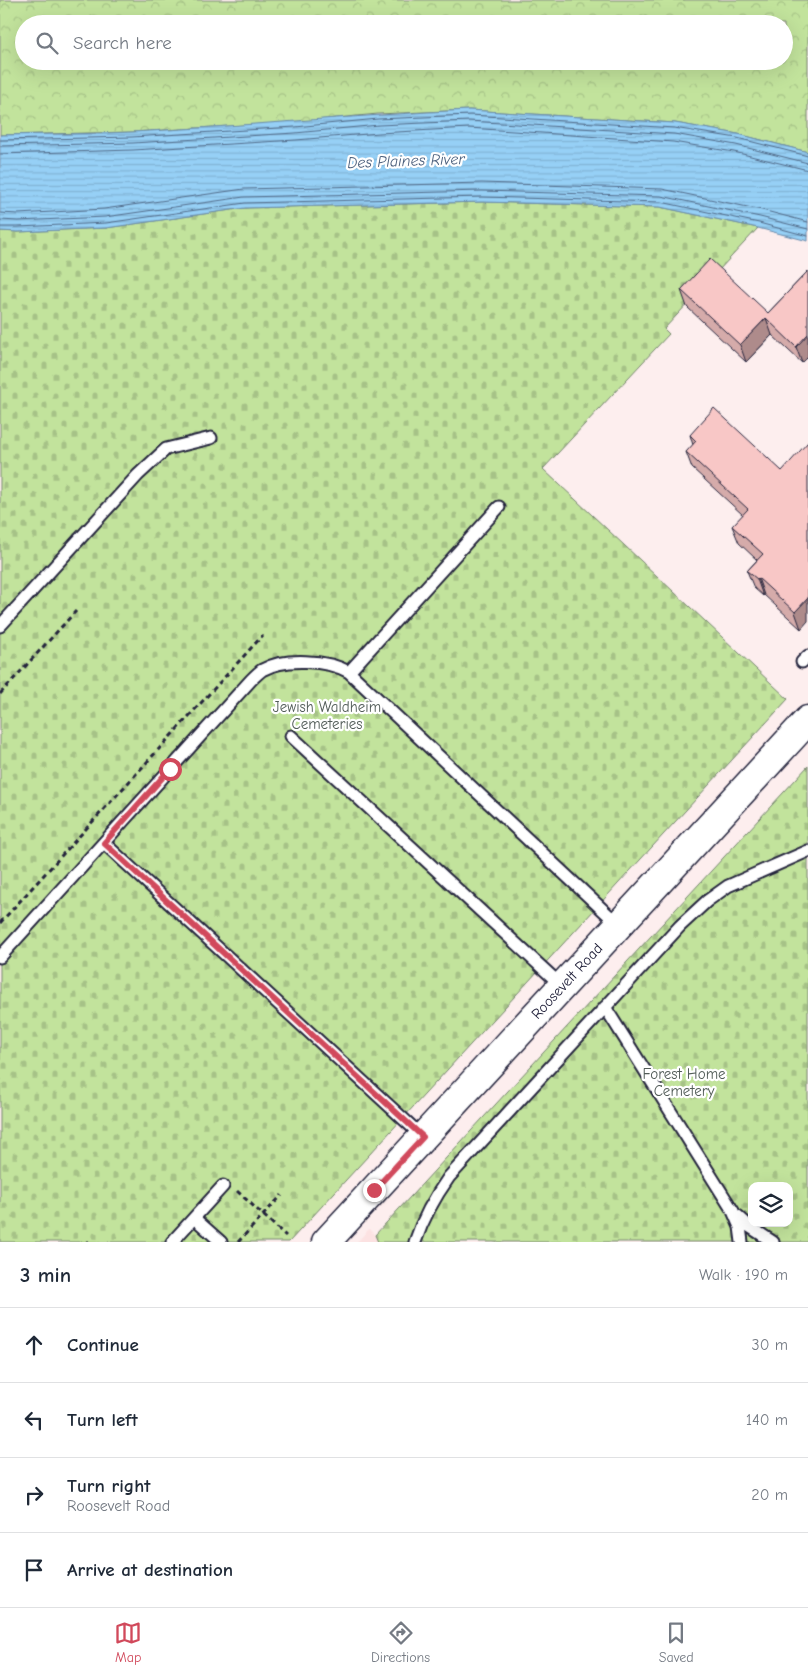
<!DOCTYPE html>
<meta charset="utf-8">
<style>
:root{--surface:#fff;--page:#f2f2f3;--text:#1f2937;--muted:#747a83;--line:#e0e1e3;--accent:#d1495b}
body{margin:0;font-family:"Comic Neue",sans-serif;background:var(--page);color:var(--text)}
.controls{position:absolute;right:15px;bottom:15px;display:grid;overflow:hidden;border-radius:10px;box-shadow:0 5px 20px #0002}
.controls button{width:45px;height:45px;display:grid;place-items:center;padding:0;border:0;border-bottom:1px solid var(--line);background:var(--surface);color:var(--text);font:25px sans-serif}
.stop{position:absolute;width:15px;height:15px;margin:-11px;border:4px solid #d1495b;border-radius:50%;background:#fff}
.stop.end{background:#d1495b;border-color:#fff;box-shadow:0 1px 5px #0008}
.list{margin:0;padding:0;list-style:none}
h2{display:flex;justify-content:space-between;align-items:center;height:65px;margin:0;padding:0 20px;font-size:21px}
h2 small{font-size:16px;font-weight:400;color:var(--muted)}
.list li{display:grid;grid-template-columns:32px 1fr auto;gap:15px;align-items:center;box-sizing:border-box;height:75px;padding:0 20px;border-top:1px solid var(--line)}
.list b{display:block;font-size:19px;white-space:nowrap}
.list p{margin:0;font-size:16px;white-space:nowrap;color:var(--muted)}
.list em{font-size:16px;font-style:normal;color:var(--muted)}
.icon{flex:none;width:28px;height:28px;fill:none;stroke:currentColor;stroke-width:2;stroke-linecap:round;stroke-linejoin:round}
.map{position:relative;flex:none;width:808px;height:1242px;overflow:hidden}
.search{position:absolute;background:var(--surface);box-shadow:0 5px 20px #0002;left:15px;right:15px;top:15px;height:55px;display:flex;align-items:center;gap:12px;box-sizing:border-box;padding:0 18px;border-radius:28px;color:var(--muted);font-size:19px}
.sheet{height:365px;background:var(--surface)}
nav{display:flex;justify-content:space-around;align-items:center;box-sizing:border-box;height:70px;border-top:1px solid var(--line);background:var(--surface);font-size:14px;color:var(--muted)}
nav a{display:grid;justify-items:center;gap:2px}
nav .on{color:var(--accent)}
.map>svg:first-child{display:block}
.built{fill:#fce2e2}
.cemetery{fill:url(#cemetery-stones);stroke:#72826c;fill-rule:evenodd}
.park{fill:url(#park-crowns);stroke:#72826c;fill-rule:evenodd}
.water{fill:url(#water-rules);stroke:#688aab}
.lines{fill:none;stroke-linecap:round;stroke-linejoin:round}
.shore{stroke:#506886;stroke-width:1}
.service-casing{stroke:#22223b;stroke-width:15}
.secondary-casing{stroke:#22223b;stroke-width:31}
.path{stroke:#22223b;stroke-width:3;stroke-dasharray:5 4;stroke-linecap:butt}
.service{stroke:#fff;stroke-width:11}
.secondary{stroke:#fff;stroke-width:28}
.wall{fill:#d5abaa;stroke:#22223b}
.shaded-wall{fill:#ae8b8b;stroke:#22223b}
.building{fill:#f8c7c6;stroke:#22223b}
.route{stroke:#d1495b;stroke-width:6}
.labels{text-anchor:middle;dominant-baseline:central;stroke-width:4.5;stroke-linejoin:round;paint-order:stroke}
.park-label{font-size:15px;fill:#525c58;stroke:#fff}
.street-label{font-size:15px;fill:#22223b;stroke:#fff}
.water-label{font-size:16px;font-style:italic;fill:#4b5f7c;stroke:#fff}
</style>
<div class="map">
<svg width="808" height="1242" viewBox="0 0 808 1242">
<defs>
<pattern id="cemetery-stones" width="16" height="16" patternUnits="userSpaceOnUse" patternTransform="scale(1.25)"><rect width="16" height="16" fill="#c2e39c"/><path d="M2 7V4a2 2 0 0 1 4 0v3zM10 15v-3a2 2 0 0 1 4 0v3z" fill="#a6c287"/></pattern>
<pattern id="park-crowns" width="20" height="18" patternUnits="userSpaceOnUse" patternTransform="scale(1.25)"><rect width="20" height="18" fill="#c2e39c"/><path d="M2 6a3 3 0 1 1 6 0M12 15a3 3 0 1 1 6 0" fill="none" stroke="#a6c287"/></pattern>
<pattern id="water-rules" width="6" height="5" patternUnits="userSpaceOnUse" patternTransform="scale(1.25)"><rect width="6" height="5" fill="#96d0f6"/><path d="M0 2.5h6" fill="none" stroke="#81b2d4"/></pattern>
</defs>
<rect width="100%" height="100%" fill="#fdeeee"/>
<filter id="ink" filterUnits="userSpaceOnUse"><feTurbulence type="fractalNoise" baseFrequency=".02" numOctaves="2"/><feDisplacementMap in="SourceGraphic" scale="10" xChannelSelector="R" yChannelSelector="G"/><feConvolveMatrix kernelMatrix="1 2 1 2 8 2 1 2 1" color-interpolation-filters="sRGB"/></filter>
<g filter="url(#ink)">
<path class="built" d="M369,1229l6,6 3,7h-21z"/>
<path class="cemetery" d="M482,202l178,5 98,21 -94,101 5,5 -126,135 245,230 -499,543h-289v-1011l18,1 88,-4 139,-20z
M808,766v476h-430l-3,-7zM752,1186h37v37h-37z"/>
<path class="park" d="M0,0h808v152l-70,-18 -63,-11 -206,-13 -91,4 -83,8 -163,10 -132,3zM24,24h760v37h-760z"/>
<path class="water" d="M469,110l206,13 63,11 70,18v89l-50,-13 -98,-21 -178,-5 -237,6 -139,20 -88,4 -18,-1v-96c44,-1 89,-1 133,-3 112,-6 224,-17 336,-22z"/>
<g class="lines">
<path class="shore" d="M0,140l132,-3 163,-10 83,-8 92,-4 204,13 63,10 71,18
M0,146l133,-3 162,-10 84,-8 90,-4 205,13 62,11 72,18
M0,154l133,-4 163,-10 83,-7 90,-5 204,14 61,10 74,18
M0,213l18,1 86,-5 140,-20 238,-6 180,6 100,21 46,12
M0,220l18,1 87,-4 139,-20 238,-6 179,5 99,21 48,12
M0,227h18l88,-4 139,-20 237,-6 179,5 98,21 49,13"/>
<g class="service-casing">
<path id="service" d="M0,626l138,-151 28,-26 45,-11
M802,662l6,-6
M349,672l150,-165
M291,736l271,250
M104,843l319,294
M0,957l251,-277c3,-3 7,-7 11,-10 23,-13 65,-10 87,2l270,253
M605,1007l128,204 7,16 2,15
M738,1216l12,11 23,15
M194,1218l27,24
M172,1242l51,-56
M415,1242c8,-24 19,-44 34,-65l231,-251 27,-25 21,-15 80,-35"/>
</g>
<g class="secondary-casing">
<g id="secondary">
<path id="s1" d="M326,1242l482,-522"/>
</g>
</g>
<path class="path" d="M0,694l76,-83
M0,923l263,-288
M237,1191l49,45
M87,1241l1,1
M238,1242l44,-47"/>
<use href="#service" class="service"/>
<use href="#secondary" class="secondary"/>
</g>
<path class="wall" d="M808,271l-6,92 -30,-28 -26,27 -59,-55 -6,-17 87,23z
M690,435l92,36 19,158 -37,-34 -1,1 -9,-8 -7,-17 10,-11 -18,-17 -7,-17 11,-11 -51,-47 -6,-16 7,-7z"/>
<path class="shaded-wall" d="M766,318l6,17 -26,27 -6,-17z
M808,334v23l-6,6 -6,-16z
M758,578l6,17 -1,1 -6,-17z
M808,598v23l-7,8 -6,-17z"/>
<path class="building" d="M710,259l58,54 40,-42v63l-12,13 -30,-29 -26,27 -59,-55z
M714,408l68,63 26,-29v156l-13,14 -37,-34 -1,1 -10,-8 16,-17 -31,-28 16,-17 -62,-57 10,-11 -6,-6z"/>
</g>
<g class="lines" filter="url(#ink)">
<path class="route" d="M170,769l-66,74 319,294 -49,53"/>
</g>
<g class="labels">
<g class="park-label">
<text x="327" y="707">Jewish Waldheim<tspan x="327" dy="17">Cemeteries</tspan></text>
<text x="684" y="1074">Forest Home<tspan x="684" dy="17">Cemetery</tspan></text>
</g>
<g class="street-label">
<text stroke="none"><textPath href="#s1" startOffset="355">Roosevelt Road</textPath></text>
</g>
<g class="water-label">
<text transform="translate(406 161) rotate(-2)">Des Plaines River</text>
</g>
</g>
</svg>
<div class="controls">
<button><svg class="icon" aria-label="layers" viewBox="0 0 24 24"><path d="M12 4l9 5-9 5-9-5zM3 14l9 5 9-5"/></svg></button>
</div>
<div class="stop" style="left:170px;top:769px"></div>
<div class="stop end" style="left:374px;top:1190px"></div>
<div class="search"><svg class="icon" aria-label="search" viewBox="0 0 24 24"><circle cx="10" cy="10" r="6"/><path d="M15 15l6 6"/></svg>Search here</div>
</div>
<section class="sheet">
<h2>3 min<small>Walk · 190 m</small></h2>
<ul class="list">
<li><svg class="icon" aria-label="ahead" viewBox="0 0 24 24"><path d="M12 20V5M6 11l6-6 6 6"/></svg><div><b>Continue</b></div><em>30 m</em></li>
<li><svg class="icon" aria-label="left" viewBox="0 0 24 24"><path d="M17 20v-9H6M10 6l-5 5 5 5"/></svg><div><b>Turn left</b></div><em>140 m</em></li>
<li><svg class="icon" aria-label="right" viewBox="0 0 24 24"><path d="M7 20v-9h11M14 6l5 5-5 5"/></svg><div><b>Turn right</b><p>Roosevelt Road</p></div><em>20 m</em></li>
<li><svg class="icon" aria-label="arrive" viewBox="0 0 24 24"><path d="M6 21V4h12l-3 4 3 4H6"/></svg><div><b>Arrive at destination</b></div></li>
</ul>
</section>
<nav>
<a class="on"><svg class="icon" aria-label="map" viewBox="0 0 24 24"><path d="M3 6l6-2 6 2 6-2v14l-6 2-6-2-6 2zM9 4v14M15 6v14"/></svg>Map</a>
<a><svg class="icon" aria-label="directions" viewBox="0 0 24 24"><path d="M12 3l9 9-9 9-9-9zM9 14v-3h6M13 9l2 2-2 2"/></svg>Directions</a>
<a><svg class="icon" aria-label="saved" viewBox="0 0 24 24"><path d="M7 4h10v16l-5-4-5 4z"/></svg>Saved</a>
</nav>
